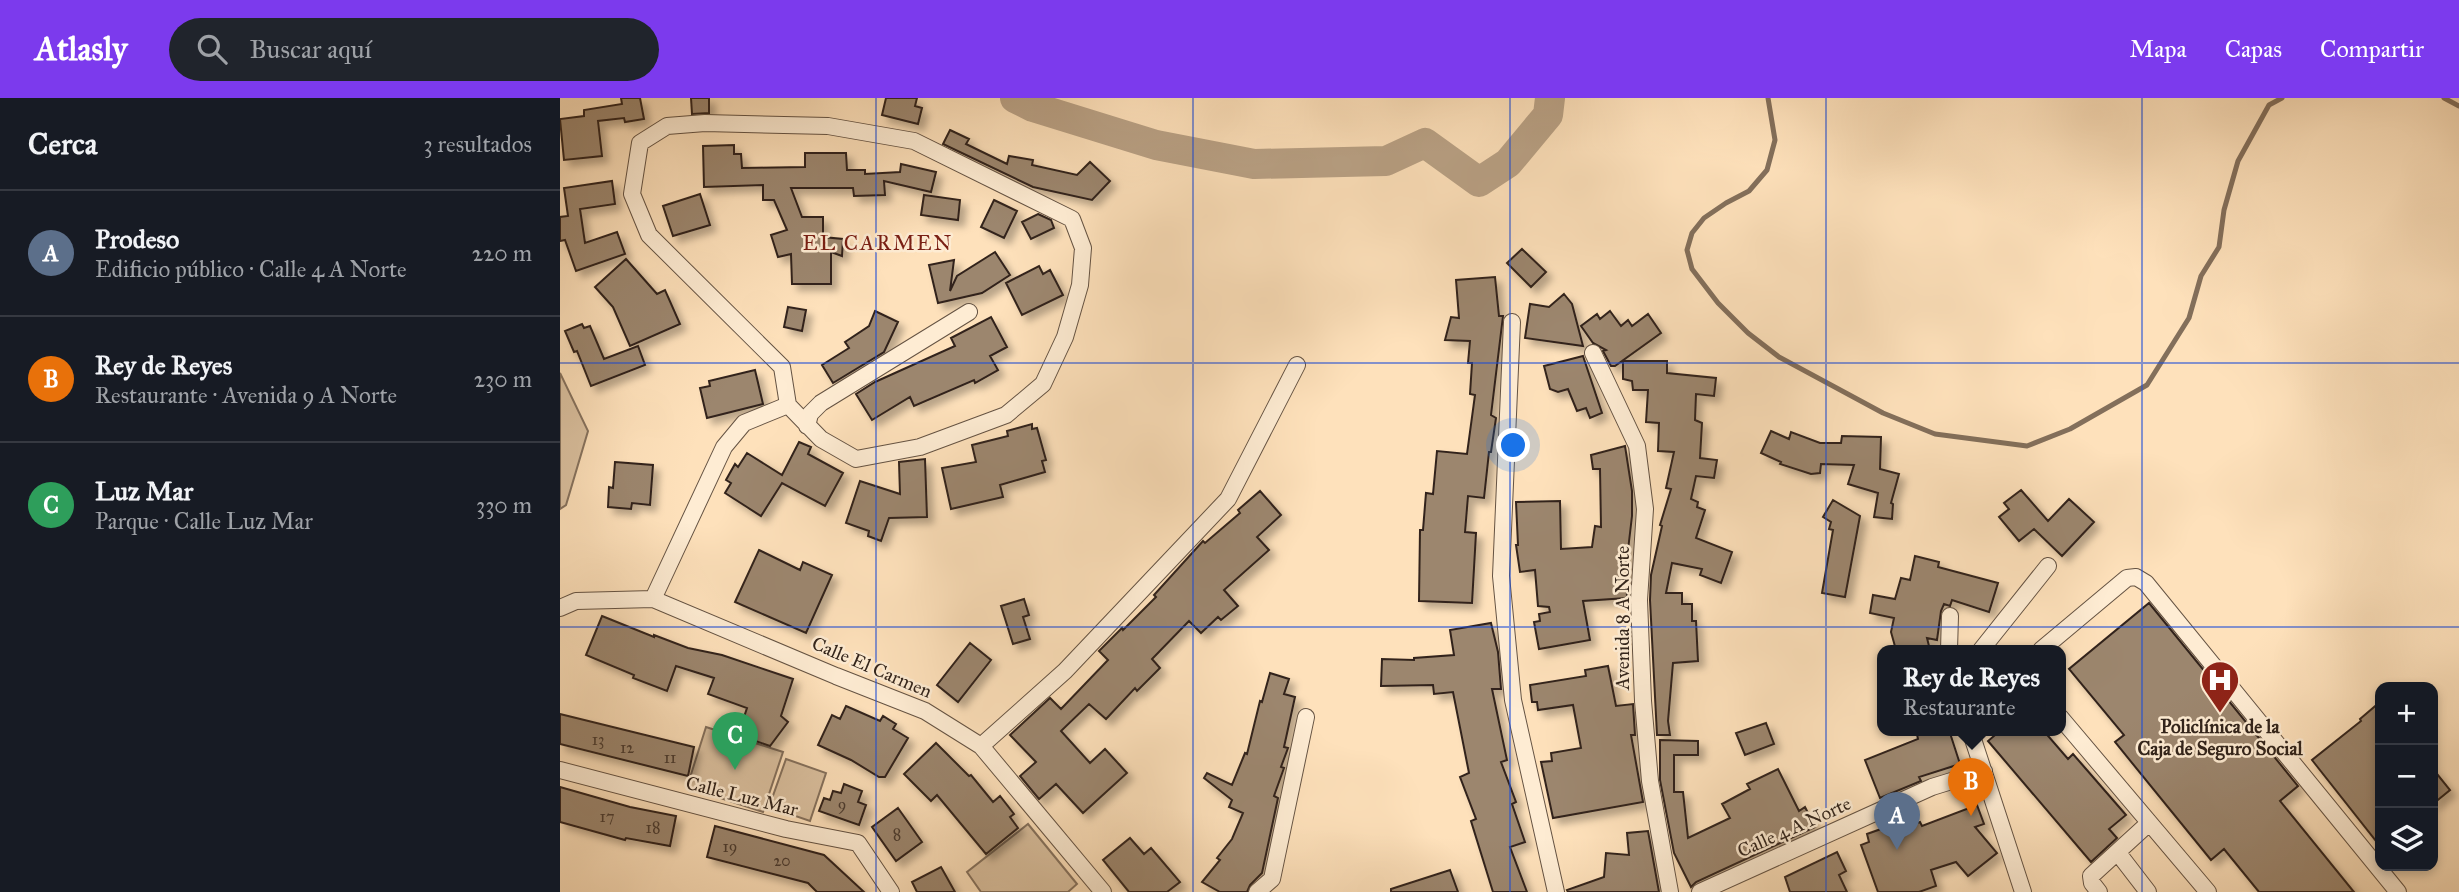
<!DOCTYPE html>
<html lang="es">
<meta charset="utf-8">
<style>
:root{--surface:#171b24;--page:#20242c;--text:#f1f3f6;--muted:#9ea1a6;--line:#363941;--accent:#7c3aed}
body{margin:0;font-family:"IM FELL Great Primer",serif;background:var(--page);color:var(--text)}
.controls{position:absolute;right:21px;bottom:21px;display:grid;overflow:hidden;border-radius:14px;box-shadow:0 4px 10px #0003}
.controls button{width:63px;height:63px;display:grid;place-items:center;padding:0;border:0;border-bottom:2px solid var(--line);background:var(--surface);color:var(--text);font:35px sans-serif}
.you{position:absolute;left:954px;top:348px;width:24px;height:24px;margin:-18px;border:5px solid #fff;border-radius:50%;background:#1a73e8;box-shadow:0 0 0 10px #1a73e833}
.badge{display:grid;place-items:center;width:46px;height:46px;border-radius:50%;background:var(--accent);color:#fff;font-size:23px;font-weight:700}
.pin{position:absolute;translate:-50% -58px;filter:drop-shadow(0 2px 4px #0008)}
.pin::after{content:'';position:absolute;top:37px;width:24px;height:21px;background:inherit;clip-path:polygon(0 0,100% 0,50% 100%)}
.popup{position:absolute;left:1317px;top:547px;width:189px;height:91px;box-sizing:border-box;display:grid;place-content:center;border-radius:14px;background:var(--surface);filter:drop-shadow(0 2px 5px #0005);font-size:23px;white-space:nowrap;color:var(--muted)}
.popup b{font-size:26px;color:var(--text)}
.popup::after{content:'';position:absolute;left:50%;top:100%;margin-left:-14px;border:14px solid transparent;border-top-color:var(--surface)}
.list{margin:0;padding:0;list-style:none}
h2{display:flex;justify-content:space-between;align-items:center;height:91px;margin:0;padding:0 28px;font-size:30px}
h2 small{font-size:23px;font-weight:400;color:var(--muted)}
.list li{display:grid;grid-template-columns:46px 1fr auto;gap:21px;align-items:center;box-sizing:border-box;height:126px;padding:0 28px;border-top:2px solid var(--line)}
.list b{display:block;font-size:26px;white-space:nowrap}
.list p{margin:0;font-size:23px;white-space:nowrap;color:var(--muted)}
.list em{font-size:23px;font-style:normal;color:var(--muted)}
.icon{flex:none;width:38px;height:38px;fill:none;stroke:currentColor;stroke-width:2;stroke-linecap:round;stroke-linejoin:round}
.map{position:relative;flex:none;width:1899px;height:794px;overflow:hidden}
header{display:flex;align-items:center;gap:42px;box-sizing:border-box;height:98px;padding:0 35px;background:var(--accent);color:#fff}
header strong{font-size:33px}
nav{display:flex;gap:38px;margin-inline-start:auto;font-size:24px}
.search{width:490px;height:63px;background:var(--page);display:flex;align-items:center;gap:18px;box-sizing:border-box;padding:0 24px;border-radius:38px;color:var(--muted);font-size:26px}
main{display:flex}
aside{flex:1;background:var(--surface)}
.map>svg:first-child{display:block}
.green{fill:#dbc1a0;stroke:#86725e;stroke-width:2}
.lines{fill:none;stroke-linecap:round;stroke-linejoin:round}
.stream{stroke:#836f5b;stroke-width:5}
.river{stroke:#b9a185;stroke-width:30}
.building{fill:#9c866e;stroke:#32241b;stroke-width:2;filter:url(#shadow)}
.minor-casing{stroke:#655343;stroke-width:18}
.minor{stroke:#feecd3;stroke-width:16}
.grid{fill:none;stroke:#1d4ed8;stroke-width:2;stroke-opacity:0.55}
.labels{text-anchor:middle;dominant-baseline:central;stroke-width:5;stroke-linejoin:round;paint-order:stroke}
.number-label{font-size:16px;fill:#4c3c30}
.street-label{font-size:19px;fill:#32241b;stroke:#feecd3}
.poi-label{font-size:19px;font-weight:bold;fill:#32241b;stroke:#feecd3}
.neighbourhood-label{font-size:21px;letter-spacing:2px;fill:#7a1f14;stroke:#feecd3}
</style>
<header>
<strong>Atlasly</strong>
<div class="search"><svg class="icon" aria-label="search" viewBox="0 0 24 24"><circle cx="10" cy="10" r="6"/><path d="M15 15l6 6"/></svg>Buscar aquí</div>
<nav><a>Mapa</a><a>Capas</a><a>Compartir</a></nav>
</header>
<main>
<aside>
<h2>Cerca<small>3 resultados</small></h2>
<ul class="list">
<li><span class="badge" style="background:#5c6f8a">A</span><div><b>Prodeso</b><p>Edificio público · Calle 4 A Norte</p></div><em>220 m</em></li>
<li><span class="badge" style="background:#e8710a">B</span><div><b>Rey de Reyes</b><p>Restaurante · Avenida 9 A Norte</p></div><em>230 m</em></li>
<li><span class="badge" style="background:#2e9e5b">C</span><div><b>Luz Mar</b><p>Parque · Calle Luz Mar</p></div><em>330 m</em></li>
</ul>
</aside>
<div class="map">
<svg width="1899" height="794" viewBox="0 0 1899 794">
<defs>
<filter id="shadow"><feDropShadow dx="6" dy="6" stdDeviation="3.5" flood-color="#0004"/></filter>
</defs>
<rect width="100%" height="100%" fill="#fee1bb"/>
<filter id="stains"><feTurbulence type="fractalNoise" baseFrequency=".00286" numOctaves="4"/><feColorMatrix values="0 0 0 0 .2 0 0 0 0 .09 0 0 0 0 .02 0 0 0 .5 -.17"/></filter>
<radialGradient id="worn" r=".72"><stop offset=".6" stop-color="#630" stop-opacity="0"/><stop offset="1" stop-color="#630" stop-opacity=".3"/></radialGradient>
<path class="green" d="M0,275l28,58 -22,74 -6,4z
M146,629l77,25 -20,60 -76,-25z
M226,661l40,14 -16,48 -41,-14z
M468,726l49,60 -9,8h-87l-14,-20z"/>
<g class="lines">
<path class="stream" d="M1208,0l7,42 -8,30 -18,21 -23,12 -22,15 -12,15 -5,17 5,19 26,34 30,30 31,24 104,56 52,21 92,12 43,-17 77,-44 42,-67 12,-42 18,-29 5,-37 14,-49 31,-56 13,-7
M1884,0l15,8"/>
<path class="river" d="M455,0l18,9 123,38 98,19 132,-3 39,-18 54,39 29,-19 40,-48 2,-17"/>
</g>
<path class="building" d="M61,0h19l4,21 -19,3 -1,-4 -26,3 4,35 -38,4 -4,-41 24,-3v-6l38,-6z
M131,0h18v15l-17,1z
M326,0h31l-2,8 7,2 -4,16 -36,-9z
M390,32l19,9 -3,5 41,20 2,-8 24,4 -1,5 45,10 13,-13 20,19 -18,19 -59,-13 -90,-43z
M174,47v9h7l1,14 63,-1v-14h41l1,17h18v4l35,-2 1,-8 35,8 -5,20 -47,-11 1,14 -31,1 -1,-8h-62l11,29h21v20l20,2 -1,17 -11,-4v32h-39l-1,-30 -13,3 -7,-22 16,-5 -13,-30h-11v-15l-59,2 -1,-41z
M52,83l3,23 -35,5 5,34 32,-11 8,22 -49,17 -11,-31 -5,1v-24l8,-1 -4,-28z
M140,96l10,31 -37,11 -10,-30z
M364,97l36,5 -2,20 -37,-5z
M434,102l23,11 -13,27 -23,-11z
M478,116l13,6 3,8 -23,11 -9,-17z
M962,151l24,23 -15,15 -24,-24z
M435,154l15,23 -28,18 -44,10 -9,-38 25,-5 -4,31 7,-15z
M66,161l31,35 8,-4 15,34 -50,22 -17,-39 -18,-20z
M479,168l4,8 7,-4 13,25 -41,20 -16,-32z
M935,179l4,39h4l-12,99 5,3 -5,34h-2l-5,46 -16,-2 -3,36 11,1 -4,70 -53,-2 1,-71h3l3,-37 7,1 4,-43 30,3 8,-59 -5,-1 2,-31h-4l2,-22 -25,-1 6,-23 8,1 -3,-38z
M1004,196l8,10 11,42 -58,-8 5,-34 19,3z
M228,209l18,3 -4,21 -18,-4z
M315,213l23,11 -14,30 -51,31 -11,-18 27,-17 -4,-6 24,-16z
M1050,213l11,15 7,-6 4,6 16,-12 13,19 -46,33h-4l-8,-15 3,-1 -13,-7 -12,-17 16,-12 3,5z
M431,219l16,30 -17,9 8,14 -23,13 -1,-3 -60,26 -4,-9 -38,23 -16,-26 19,-12 80,-36 -4,-8z
M22,226l2,4 6,-2 14,33 34,-13 7,19 -54,21 -14,-35 -3,1 -9,-21z
M1023,258l19,57 -12,5 -4,-10 -9,3 -9,-22 -10,3 -8,-3 -6,-23z
M1063,263h44v12l49,5 -2,18 -18,-2 -1,26 7,3 -2,35 17,2 -3,18 -18,-2 -5,23 7,3 -1,5 8,3 -9,28 36,14 -11,31 -21,-8 2,-6 -30,-6 -6,30h16v11h10v17h4l2,40 -25,2 -5,58 2,14h-13l-7,-135 1,-25 11,-49 -2,-1 11,-36 -5,-1 8,-36 -16,-1 1,-28 -13,-1 2,-32h-15l-1,-9 -9,-2z
M195,272l8,34 -56,14 -7,-30 10,-2 -1,-5z
M472,326v5l5,-1 9,32 -4,1 3,11 -45,13 3,12 -52,12 -9,-41 34,-6 -4,-17 36,-9 -1,-5z
M1211,333l18,8 2,-7 29,11h21l1,-7 39,1 -1,32 19,5 -8,29 2,1 -1,15 -18,-2 4,-24 -30,-9 6,-19 -33,-1 -1,9 -9,1 -31,-10 1,-2 -20,-9z
M239,344l12,5 -3,7 35,19 -18,33 -43,-23 -21,33 -36,-23 6,-10 -5,-3 9,-16 3,3 9,-14 35,22z
M1065,348l7,45v25l-4,34 -2,-1 1,49 -44,3 7,39 -51,9 -5,-27 6,-1 -1,-7 11,-2 -1,-5 -11,-1 -3,-36 -15,2 -4,-27h2l-2,-43 44,-1 1,48 31,-2 3,-21 6,1 -1,-58h-7l-2,-14z
M365,361l2,58 -38,1 -8,23 -13,-5 1,-5 -23,-8 14,-42 40,13 -1,-32z
M55,364l38,3 -3,40 -18,-2 -1,6 -23,-2 1,-20 4,1z
M1461,392l27,31 21,-22 25,23 -32,34 -28,-27 -15,12 -20,-24 10,-8 -5,-6z
M700,393l21,24 -24,22 12,13 -45,40 14,16 -17,14 -3,-3 -17,16 -12,-12 -37,38 8,9 -23,23 -2,-3 -29,31 -17,-15 -28,27 29,32 15,-14 22,24 -44,40 -27,-29 -17,15 -19,-23 16,-14 -26,-27 40,-37 11,11 47,-49 -9,-9 23,-23 1,2 33,-33 -2,-2 49,-54 2,2 35,-30 -2,-3z
M1273,402l27,16 -15,81 -23,-4 11,-63 -4,-1 2,-7 -8,-5z
M199,452l41,20 3,-8 29,13 -26,58 -71,-31z
M1355,458l24,6 -1,5 60,16 -9,29 -37,-12 -2,6 -6,-2 -3,7 -4,29 -10,-2 3,12h-34l-5,-18 3,-14 -24,-5 3,-18 22,4 6,-21 9,2z
M464,501l5,16 -6,2 7,22 -17,5 -12,-38z
M1589,505l149,183 -18,15 74,91h-95l-35,-43 -13,11 -96,-118 9,-7 -55,-66z
M42,518l52,21v-2l34,13 34,7 71,24 -12,37 7,6 -18,24 -32,-11 9,-27 -39,-14 6,-16 -38,-12 -9,25 -34,-13 1,-3 -48,-20z
M931,525l7,29 3,37h-9l15,71 -6,2 15,40 -4,2 13,38 -15,5 17,45h-34l-22,-71 5,-2 -16,-42 9,-4 -16,-81 -19,2 -1,-9 -52,1 1,-27 32,1v-2l40,-3 -4,-25z
M410,545l21,17 -33,42 -21,-17z
M1048,568l8,40 17,-2 2,31h-4l12,67 -90,16 -12,-56 11,-1 -1,-8 30,-5 -8,-43 -35,5 -1,-8h-5l-2,-17 56,-9 -1,-6z
M710,575l19,6 -5,15 11,3 -11,50 4,1 -7,19 3,1 -10,28 4,2 -16,75 -12,12 -3,7h-27l-18,-10 18,-22 -3,-2 15,-19 11,-26 -14,-6 3,-7 -28,-22 3,-5 25,12 13,-32 2,1 13,-53 2,1z
M1820,604v144l-68,-86 49,-39 -1,-2z
M286,608l34,15 3,-5 13,8 -3,5 15,9 -23,39h-6l-28,-17 -33,-15 14,-30 8,4z
M0,616l134,33 -6,29 -128,-32z
M1206,625l8,21 -29,11 -9,-22z
M1356,632h33l11,34 -41,13 2,4 -41,17 -15,-38 53,-21z
M1441,632h42l25,29 5,-5 53,61 -17,14 8,9 -26,24 -103,-121z
M1100,642l38,1v14h-24v37h9l5,46 42,-20 -8,-14 28,-15 -3,-5 31,-15 21,42 6,-4 10,20 -119,55 -5,5 -17,-34 -14,-73z
M376,645l33,33 2,-1 22,27 7,-6 14,18 -4,3 8,11 -32,26 -49,-59 -6,6 -27,-27z
M1873,671l17,21 -17,14z
M284,686l18,7 -4,11 8,3 -7,20 -40,-14 5,-13 6,2 3,-9 8,2z
M0,689l70,20 46,9 -6,30 -44,-8 -1,2 -65,-18z
M1417,707l7,19 -9,3 22,26 -29,23 -12,-14 -25,8 5,16 -17,6h-41l-17,-47 8,-3 -2,-8 42,-15 3,6 8,-3 2,4z
M338,710l24,34 -26,19 -24,-34z
M155,728l109,29 40,37h-47l-9,-9 -101,-26z
M1088,733l11,61h-91l-1,-2 37,-13 2,-24 23,2 -2,-22z
M570,740l14,16 7,-6 29,34 -13,10h-38l-26,-32z
M1277,754l9,19 -7,4 8,17h-57l-5,-15z
M381,769l14,25h-38l-5,-10z
M890,772l8,22h-67v-3z"/>
<g class="lines">
<g class="minor-casing">
<path id="minor" d="M952,224l-11,254 12,124 43,192
M1033,255l44,93 8,63 -6,91 4,101 7,80 20,111
M247,328l3,-12 11,-11 148,-91
M93,501l71,-152 20,-24 44,-18 -6,-38 -133,-132 -17,-41 8,-51 27,-17 38,-3 123,3 86,15 158,78 11,29 -3,37 -15,52 -22,47 -37,31 -86,32 -64,12 -35,-20 -33,-34
M0,510l16,-7 77,-2 183,77 89,35 56,35 122,146
M1389,552l1,-34
M1421,552l67,-84
M1481,552l86,-72 9,-1 10,6 252,309
M1500,619l148,175
M1410,632l53,162
M421,648l84,-75 163,-172 69,-134
M0,672l226,59 72,14 33,49
M1558,755l30,39
M697,794l15,-13 34,-162
M1140,794l232,-105 52,-16
M1539,794l-7,-9 -1,-7 58,-53"/>
</g>
<use href="#minor" class="minor"/>
</g>
<path class="grid" d="M316,0v794M633,0v794M950,0v794M1266,0v794M1582,0v794M0,265h1899M0,529h1899"/>
<defs>
<g id="hospital-pin" transform="scale(2.0125)"><path d="M0 17L-7.5 6A9.5 9.5 0 1 1 7.5 6Z" fill="#8f2418" stroke="#feecd3"/><path d="M-5-5h3v3.5h4V-5h3V5h-3V1.5h-4V5h-3Z" fill="#fff"/></g>
</defs>
<g fill-rule="evenodd">
<use href="#hospital-pin" x="1660" y="582"/>
</g>
<g class="labels">
<g class="number-label">
<text x="38" y="641">13</text>
<text x="67" y="649">12</text>
<text x="110" y="659">11</text>
<text x="282" y="706">9</text>
<text x="47" y="718">17</text>
<text x="93" y="729">18</text>
<text x="337" y="736">8</text>
<text x="170" y="748">19</text>
<text x="222" y="762">20</text>
</g>
<g class="street-label">
<text transform="translate(1062 520) rotate(-90)">Avenida 8 A Norte</text>
<text transform="translate(312 569) rotate(23)">Calle El Carmen</text>
<text transform="translate(182 698) rotate(14)">Calle Luz Mar</text>
<text transform="translate(1234 729) rotate(-24)">Calle 4 A Norte</text>
</g>
<g class="poi-label">
<text x="1660" y="628">Policlínica de la<tspan x="1660" dy="22">Caja de Seguro Social</tspan></text>
</g>
<g class="neighbourhood-label">
<text x="318" y="145">EL CARMEN</text>
</g>
</g>
<rect width="100%" height="100%" filter="url(#stains)"/>
<rect width="100%" height="100%" fill="url(#worn)"/>
</svg>
<div class="controls">
<button>+</button>
<button>−</button>
<button><svg class="icon" aria-label="layers" viewBox="0 0 24 24"><path d="M12 4l9 5-9 5-9-5zM3 14l9 5 9-5"/></svg></button>
</div>
<div class="you"></div>
<div class="pin badge" style="left:1337px;top:752px;background:#5c6f8a">A</div>
<div class="pin badge" style="left:1411px;top:718px;background:#e8710a">B</div>
<div class="popup"><b>Rey de Reyes</b>Restaurante</div>
<div class="pin badge" style="left:175px;top:672px;background:#2e9e5b">C</div>
</div>
</main>
